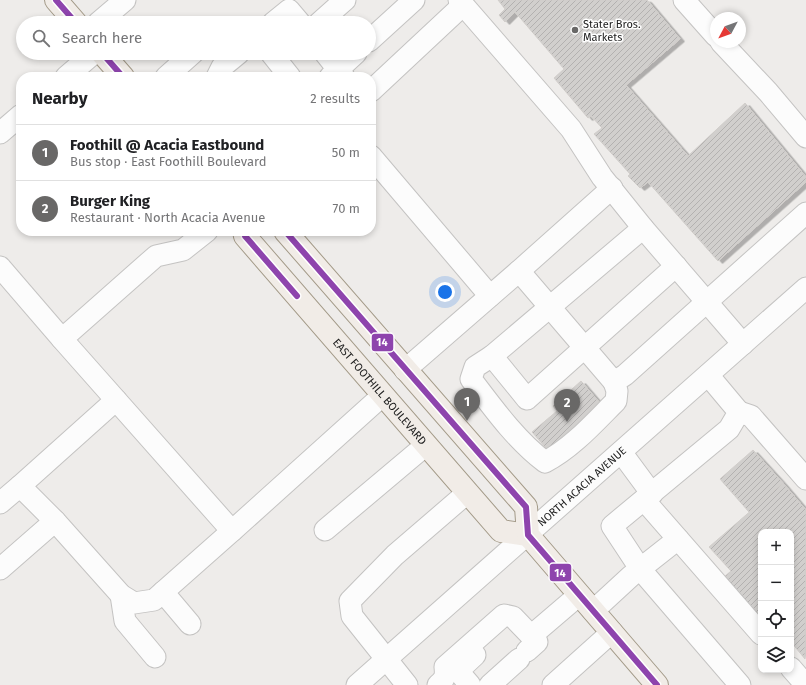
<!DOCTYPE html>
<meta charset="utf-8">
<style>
:root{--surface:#fff;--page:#f6f6f6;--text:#202124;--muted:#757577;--line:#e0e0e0;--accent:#696867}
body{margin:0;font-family:"Fira Sans",sans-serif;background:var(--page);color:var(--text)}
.controls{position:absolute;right:12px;bottom:12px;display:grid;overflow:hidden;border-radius:8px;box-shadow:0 2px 6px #0003}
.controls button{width:36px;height:36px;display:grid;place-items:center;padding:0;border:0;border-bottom:1px solid var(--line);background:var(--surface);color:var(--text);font:20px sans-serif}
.compass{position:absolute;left:710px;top:12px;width:36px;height:36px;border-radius:50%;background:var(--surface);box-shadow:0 2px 6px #0003;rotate:229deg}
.you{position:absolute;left:445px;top:292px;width:14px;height:14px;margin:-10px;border:3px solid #fff;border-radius:50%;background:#1a73e8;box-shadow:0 0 0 6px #1a73e833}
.badge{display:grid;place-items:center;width:26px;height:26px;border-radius:50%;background:var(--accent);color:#fff;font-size:13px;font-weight:700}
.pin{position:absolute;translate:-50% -33px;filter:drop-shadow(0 1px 2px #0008)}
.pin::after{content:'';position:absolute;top:21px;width:14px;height:12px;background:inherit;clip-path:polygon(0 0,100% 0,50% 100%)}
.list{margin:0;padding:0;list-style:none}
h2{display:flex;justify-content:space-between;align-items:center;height:52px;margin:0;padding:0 16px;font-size:17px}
h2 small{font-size:13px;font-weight:400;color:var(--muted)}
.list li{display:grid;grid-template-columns:26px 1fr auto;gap:12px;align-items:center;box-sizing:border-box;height:56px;padding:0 16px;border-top:1px solid var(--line)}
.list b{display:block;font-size:15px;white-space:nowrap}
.list p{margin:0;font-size:13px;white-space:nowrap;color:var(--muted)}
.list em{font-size:13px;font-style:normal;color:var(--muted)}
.icon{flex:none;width:22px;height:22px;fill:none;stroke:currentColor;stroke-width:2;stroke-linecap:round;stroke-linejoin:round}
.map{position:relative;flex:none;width:806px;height:685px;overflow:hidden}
.search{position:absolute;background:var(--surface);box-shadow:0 2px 6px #0003;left:16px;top:16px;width:360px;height:44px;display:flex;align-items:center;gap:10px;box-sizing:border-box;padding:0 14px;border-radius:22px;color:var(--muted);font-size:15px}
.panel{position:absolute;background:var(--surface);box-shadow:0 2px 6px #0003;left:16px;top:72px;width:360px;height:164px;border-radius:16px}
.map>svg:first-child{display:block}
.building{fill:url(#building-hatch);stroke:#d1cecb;filter:url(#shadow)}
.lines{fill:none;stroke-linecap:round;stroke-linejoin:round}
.minor-casing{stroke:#c4c3c2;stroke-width:23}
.major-casing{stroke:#a39a88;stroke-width:24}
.minor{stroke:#fcfcfc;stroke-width:21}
.major{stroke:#f1ece7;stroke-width:22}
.bus-1-casing{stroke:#fff;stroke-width:9}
.bus-1{stroke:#8e44ad;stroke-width:6}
.poi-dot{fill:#696867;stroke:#fff;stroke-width:1.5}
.labels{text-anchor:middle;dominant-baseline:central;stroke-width:3;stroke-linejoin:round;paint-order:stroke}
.poi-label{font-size:11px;fill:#212121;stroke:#fff;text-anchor:start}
.street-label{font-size:11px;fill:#212121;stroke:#fff}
.line-badge{stroke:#fff;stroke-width:1.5}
.badge-label{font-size:11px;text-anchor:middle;font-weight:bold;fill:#fff}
</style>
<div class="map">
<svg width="806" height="685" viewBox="0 0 806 685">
<defs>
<pattern id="building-hatch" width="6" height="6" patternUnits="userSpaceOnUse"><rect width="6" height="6" fill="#d1cfcd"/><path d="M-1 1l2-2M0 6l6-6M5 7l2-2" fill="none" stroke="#b3b1b0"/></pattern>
<filter id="shadow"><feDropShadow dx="4.5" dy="2.5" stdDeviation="0" flood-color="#0004"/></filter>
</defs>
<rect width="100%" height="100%" fill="#eeecea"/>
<path class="building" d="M498,0h149l33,39 -54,46 62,71 57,-53 61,74v5l-88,79 -70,-79 -8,6 -12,-12 2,-2 -36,-40 8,-6 -11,-12 -3,2 -34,-40 10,-9 -49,-57 -10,10 -6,-7 6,-6z
M581,381l24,28 -53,46 -20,-23 25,-21 -4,-5z
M753,450l30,33 -34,29 -29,-33z
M783,483l23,27 -1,149 -14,-17v-110h-30v87l-37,-42 7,-6 -22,-24z"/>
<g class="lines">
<g class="minor-casing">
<g id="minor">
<path d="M459,0l112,129 31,48 41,51 100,116"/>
<path d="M684,0l32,36"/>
<path d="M98,23l27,-23"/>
<path d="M273,23l16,-13 11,13"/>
<path d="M319,23l26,-23"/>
<path d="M369,41l45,-41"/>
<path d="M721,42l47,50 38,45"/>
<path d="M271,53l19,24"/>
<path d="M325,53l19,24"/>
<path d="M66,77l28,-24"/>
<path d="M166,77l27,-24"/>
<path d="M217,77l5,-10 17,-14"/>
<path d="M330,77l26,-24"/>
<path d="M371,91l92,-86"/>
<path d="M0,133l21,-18"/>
<path d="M371,156l119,140"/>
<path d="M207,231l-24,19 -27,6 -94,83 170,192 151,-136"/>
<path d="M0,267l62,72"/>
<path d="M519,271l93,-83"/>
<path d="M492,356l35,43 149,-133"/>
<path d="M405,370l114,-99 95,111 11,-7 181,-162"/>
<path d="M708,375l31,37 -10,17 -117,97 29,44 99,115"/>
<path d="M614,382l3,9 -1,10c-22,22 -44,47 -71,61 -29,-22 -52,-54 -74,-83l4,-12 17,-11 151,-128"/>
<path d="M739,412l12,4 55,63"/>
<path d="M621,452l31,42"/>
<path d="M20,486l96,-86"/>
<path d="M644,500l117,134"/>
<path d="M0,503l20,-17 35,35 66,74 13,8 20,-3 78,-69"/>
<path d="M325,530l101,-85"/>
<path d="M0,569l55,-48"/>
<path d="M163,592l27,32"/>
<path d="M121,595l4,26 30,36"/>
<path d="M593,611l38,-35 47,-37"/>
<path d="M531,636l48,-41"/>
<path d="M791,668l14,16"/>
<path id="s1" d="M357,685l449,-397"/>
<path d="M407,685l-55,-69 -2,-15 45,-46 72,-62"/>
<path d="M438,685c7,-6 8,-9 7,-18l59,-52 9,2 24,25 -10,9"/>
<path d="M470,685l-12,-14 17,-16"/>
<path d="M490,685l29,-26"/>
<path d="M553,685l59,-53"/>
</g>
</g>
<g class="major-casing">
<g id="major">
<path d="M56,0l20,23"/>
<path d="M102,53l21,24"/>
<path id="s2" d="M244,231l1,5 256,295 27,4"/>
<path d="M285,231l241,276 2,28 129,150"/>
</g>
</g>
<use href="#minor" class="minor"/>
<use href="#major" class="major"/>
<g class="bus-1-casing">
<path id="bus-1" d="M56,0l20,23
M102,53l21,24
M244,231l1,5 52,60
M285,231l241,276 2,28 129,150"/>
</g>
<use href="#bus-1" class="bus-1"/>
</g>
<circle class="poi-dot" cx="575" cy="30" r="4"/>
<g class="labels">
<g class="poi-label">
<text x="583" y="24">Stater Bros.<tspan x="583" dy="13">Markets</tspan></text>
</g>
<g class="street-label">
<text stroke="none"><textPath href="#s2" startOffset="211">EAST FOOTHILL BOULEVARD</textPath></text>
<text stroke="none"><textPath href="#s1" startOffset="300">NORTH ACACIA AVENUE</textPath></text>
</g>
</g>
<g class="line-badge">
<rect x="371" y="333" width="23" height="19" rx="4" fill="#8e44ad"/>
<rect x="549" y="563" width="23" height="19" rx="4" fill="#8e44ad"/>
</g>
<g class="badge-label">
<text x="382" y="346">14</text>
<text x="560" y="577">14</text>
</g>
</svg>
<div class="controls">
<button>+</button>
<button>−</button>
<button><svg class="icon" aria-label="locate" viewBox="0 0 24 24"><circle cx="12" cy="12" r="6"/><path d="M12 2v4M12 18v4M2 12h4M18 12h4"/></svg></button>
<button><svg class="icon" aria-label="layers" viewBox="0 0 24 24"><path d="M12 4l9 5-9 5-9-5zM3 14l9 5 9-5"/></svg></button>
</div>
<svg class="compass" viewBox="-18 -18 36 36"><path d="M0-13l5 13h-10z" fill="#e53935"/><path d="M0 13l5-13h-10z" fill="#757577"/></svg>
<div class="you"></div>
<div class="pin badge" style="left:467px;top:421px">1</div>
<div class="pin badge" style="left:567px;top:422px">2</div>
<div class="search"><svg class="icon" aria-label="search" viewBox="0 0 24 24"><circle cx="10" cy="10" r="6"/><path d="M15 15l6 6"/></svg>Search here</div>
<section class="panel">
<h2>Nearby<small>2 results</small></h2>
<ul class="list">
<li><span class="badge">1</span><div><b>Foothill @ Acacia Eastbound</b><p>Bus stop · East Foothill Boulevard</p></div><em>50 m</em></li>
<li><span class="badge">2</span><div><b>Burger King</b><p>Restaurant · North Acacia Avenue</p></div><em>70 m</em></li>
</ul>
</section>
</div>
